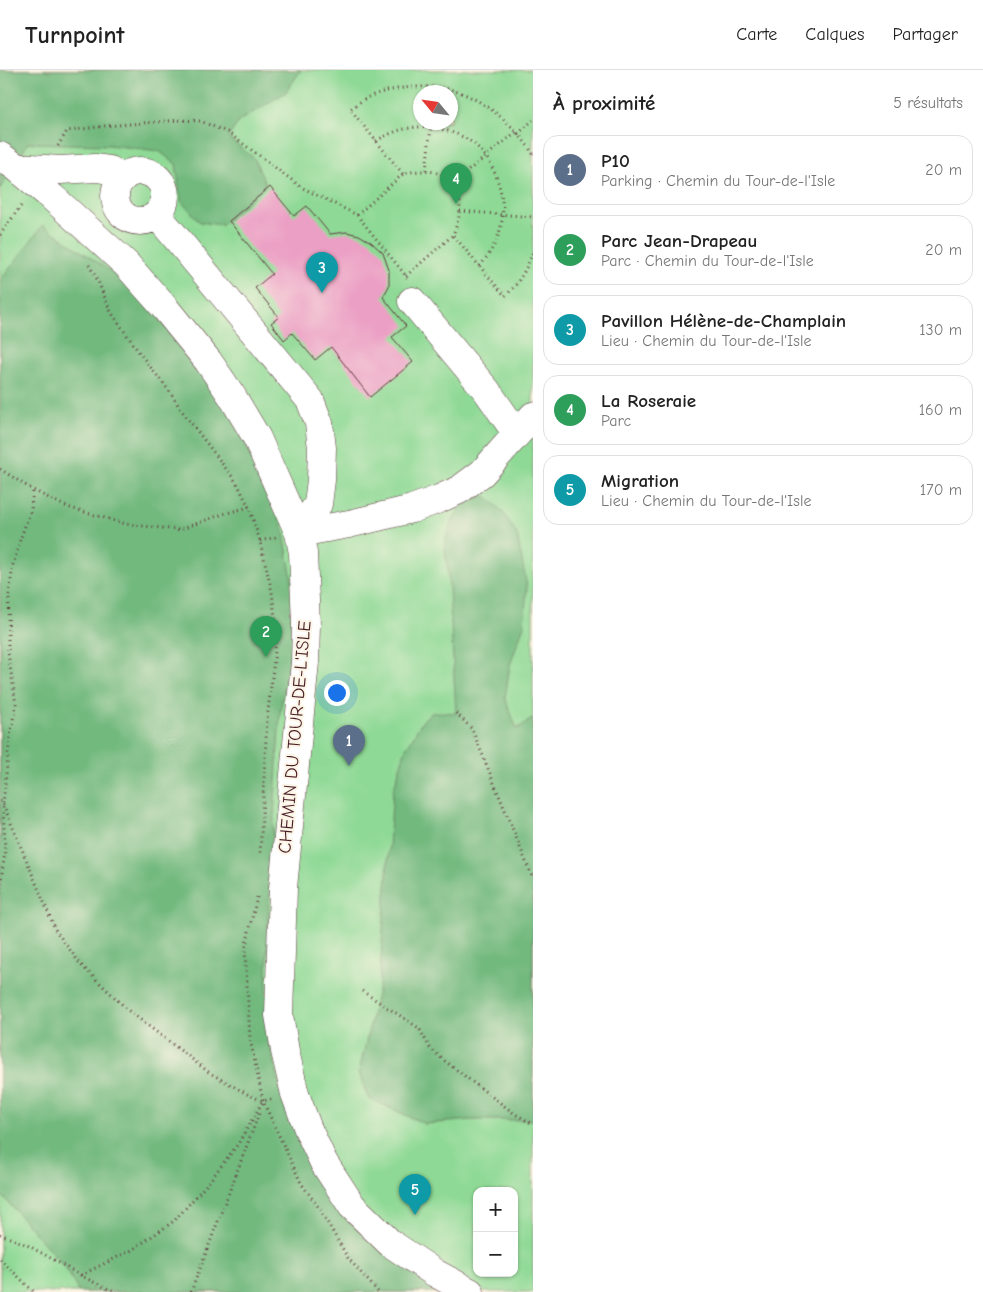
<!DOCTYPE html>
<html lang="fr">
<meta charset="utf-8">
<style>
:root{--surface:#fff;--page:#f6f6f6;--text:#222;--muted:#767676;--line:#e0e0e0;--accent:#7c3aed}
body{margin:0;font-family:"Comic Neue",sans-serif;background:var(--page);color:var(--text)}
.controls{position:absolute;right:15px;bottom:15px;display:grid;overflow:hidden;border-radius:10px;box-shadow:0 1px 4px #0004}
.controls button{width:45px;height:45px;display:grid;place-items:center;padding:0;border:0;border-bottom:1px solid var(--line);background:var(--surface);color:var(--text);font:25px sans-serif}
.compass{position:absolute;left:413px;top:15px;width:45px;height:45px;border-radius:50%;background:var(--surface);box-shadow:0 1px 4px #0004;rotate:299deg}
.you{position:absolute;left:336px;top:622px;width:18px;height:18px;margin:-12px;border:4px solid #fff;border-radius:50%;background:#1a73e8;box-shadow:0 0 0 8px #1a73e833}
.badge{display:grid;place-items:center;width:32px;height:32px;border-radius:50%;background:var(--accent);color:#fff;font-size:16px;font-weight:700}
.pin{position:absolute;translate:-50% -41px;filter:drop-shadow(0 1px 2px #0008)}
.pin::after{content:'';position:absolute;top:26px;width:18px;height:15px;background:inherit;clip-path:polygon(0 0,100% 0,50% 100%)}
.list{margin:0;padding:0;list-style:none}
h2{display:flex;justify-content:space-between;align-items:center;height:65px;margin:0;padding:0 20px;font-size:21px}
h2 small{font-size:16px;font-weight:400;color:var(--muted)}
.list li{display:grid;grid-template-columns:32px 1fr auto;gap:15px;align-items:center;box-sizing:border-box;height:70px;margin:0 10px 10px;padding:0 10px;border:1px solid var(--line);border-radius:15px}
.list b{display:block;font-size:19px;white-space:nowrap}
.list p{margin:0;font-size:16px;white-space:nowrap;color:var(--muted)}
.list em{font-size:16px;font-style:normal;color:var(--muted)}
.map{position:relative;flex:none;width:533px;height:1222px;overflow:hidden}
header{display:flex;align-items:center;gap:30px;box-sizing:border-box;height:70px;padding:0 25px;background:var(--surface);border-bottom:1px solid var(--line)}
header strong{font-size:24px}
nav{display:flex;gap:28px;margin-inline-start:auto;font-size:18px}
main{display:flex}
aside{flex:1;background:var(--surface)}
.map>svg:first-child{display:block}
.green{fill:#8ed995;stroke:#6c7c60;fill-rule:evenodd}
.forest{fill:#72b97e;stroke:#5e6c54}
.building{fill:#eb9fc4}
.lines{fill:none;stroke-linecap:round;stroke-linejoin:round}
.minor-casing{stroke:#633c41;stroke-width:29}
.path{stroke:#633c41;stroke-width:3;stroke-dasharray:1 4;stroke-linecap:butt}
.minor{stroke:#fff;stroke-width:28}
.labels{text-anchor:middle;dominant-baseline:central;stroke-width:4;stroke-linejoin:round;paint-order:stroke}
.street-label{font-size:18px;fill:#4a1f2b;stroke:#fcf5e5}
</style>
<header>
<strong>Turnpoint</strong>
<nav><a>Carte</a><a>Calques</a><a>Partager</a></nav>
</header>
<main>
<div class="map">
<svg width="533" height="1222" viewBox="0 0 533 1222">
<rect width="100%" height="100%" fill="#fcf5e5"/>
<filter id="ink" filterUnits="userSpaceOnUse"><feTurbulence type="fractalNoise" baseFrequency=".02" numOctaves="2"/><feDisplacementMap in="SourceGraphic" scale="10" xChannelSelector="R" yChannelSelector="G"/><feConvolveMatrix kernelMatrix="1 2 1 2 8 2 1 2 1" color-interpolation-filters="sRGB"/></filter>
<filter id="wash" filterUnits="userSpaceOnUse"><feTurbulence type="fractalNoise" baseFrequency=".0096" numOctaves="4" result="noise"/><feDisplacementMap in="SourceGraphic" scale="20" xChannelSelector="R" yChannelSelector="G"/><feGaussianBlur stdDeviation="1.12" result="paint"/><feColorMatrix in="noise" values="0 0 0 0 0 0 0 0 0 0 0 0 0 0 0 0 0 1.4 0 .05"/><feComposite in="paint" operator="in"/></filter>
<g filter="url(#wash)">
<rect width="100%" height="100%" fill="#efdfbf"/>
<path class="green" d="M0,0h533v1222h-533zM420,22h30v30h-30zM477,1121h37v82h-37z"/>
<path class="forest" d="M0,0h301l-15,22 -47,29 -11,17 26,20 12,27 -44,40 -22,-3 -19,-21 -5,-37 -17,-13 -50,-6 -81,-2 -28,46z
M43,155l82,56 55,62 57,81 46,103 9,53 2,54 -14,78 -12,209 -2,96 3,26 9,37 34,82 21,40 16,21 31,23 75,46h-376l-15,-26 -64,-73v-912z
M486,426l16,15 15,23 10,53 -3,38 -14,40 -5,33 12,31 16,-11v402h-62l-46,4 -57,-26 -9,-26 20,-86 14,-195 13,-43c7,-8 16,-32 26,-35 6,-2 17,0 24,0l-8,-142 -4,-27 8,-22 9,-15 11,-8z"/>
<g id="blocks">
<path class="building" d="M270,117l24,29 13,-10 23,28 16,-2 13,3 12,7 12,11 6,17v16l-6,11 23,29 -14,11 21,25 -43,35 -39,-50 -16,13 -23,-27 -8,7 -13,-17 8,-6 -24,-29 17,-14 -43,-53z"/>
</g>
</g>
<g filter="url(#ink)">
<use href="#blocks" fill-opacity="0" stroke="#633c41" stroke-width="1"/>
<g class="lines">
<g class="minor-casing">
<path id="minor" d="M0,86l16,11 36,30 74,67 39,44 43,53 24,35 25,42 42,95 4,20 3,71 -1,38 -22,226 -4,127 6,36 10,43 13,35 16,34 28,43 38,37 45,30 35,19
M16,97l44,3 36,-2 14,2 12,8
M115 126a25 25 0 1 1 50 0a25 25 0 1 1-50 0Z
M157,145l21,25 132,160 9,23 3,25 -1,32 -3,24 -19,29
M412,231l75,90 30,43
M299,463l50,-9 63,-15 27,-10 20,-9 23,-17 51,-57"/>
</g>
<path class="path" d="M518,64l15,-14
M376,71c19,-11 33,-15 55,-14l1,-5
M58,76l9,-15 38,-5 76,-6 19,1 27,11 30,22 44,33 56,28 49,61 1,2
M533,84c-16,-26 -41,-48 -69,-60 -27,-12 -72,-8 -98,4 -5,3 -11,8 -16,11l53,65c33,-10 63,4 56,42 -1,6 -4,13 -6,19l52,61c14,-12 21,-27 28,-44
M426,100l5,-43c16,3 30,7 43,17 10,8 18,21 22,32 13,35 7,63 -17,91
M453,113l63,-51
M460,141l73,6
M357,145l46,-41
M0,165l23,-32
M89,195l8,14 14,33 30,43 29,37 12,19 55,72 12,24 11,34 12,51 5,42 -10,86 -7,135
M406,206l47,-41
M0,399l33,21 34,17 59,17 53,6 44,-16 26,-7
M260,471l16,-4
M456,643l16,16 61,150
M0,731l3,3 53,127 25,34 48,46 81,62 39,22 14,6 9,-2
M0,818l5,-36 -2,-48 7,-68 6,-32 -8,-51v-26l1,-32 4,-30 8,-28 10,-27 2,-20
M257,827l-12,52 5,90 13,62 38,82 18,25 29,50 30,34
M362,921l57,37 11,20 16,14 69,52 18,10
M0,1164c12,5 25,9 36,16 27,14 52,32 81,42
M0,1189l34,33
M81,1205l51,-25 42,-29 34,-38 30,-39 25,-43
M191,1222l69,-181"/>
<use href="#minor" class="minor"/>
</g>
</g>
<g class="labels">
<g class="street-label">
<text transform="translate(295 667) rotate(-85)">CHEMIN DU TOUR-DE-L'ISLE</text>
</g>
</g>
</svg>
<div class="controls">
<button>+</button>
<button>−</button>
</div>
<svg class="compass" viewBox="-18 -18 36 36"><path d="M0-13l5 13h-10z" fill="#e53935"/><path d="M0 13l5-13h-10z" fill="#767676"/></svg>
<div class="you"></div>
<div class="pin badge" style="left:349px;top:696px;background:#5c6f8a">1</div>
<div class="pin badge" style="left:266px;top:587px;background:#2e9e5b">2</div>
<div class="pin badge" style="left:322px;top:223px;background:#0f9aa8">3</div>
<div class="pin badge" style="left:456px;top:134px;background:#2e9e5b">4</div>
<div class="pin badge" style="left:415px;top:1145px;background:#0f9aa8">5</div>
</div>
<aside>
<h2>À proximité<small>5 résultats</small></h2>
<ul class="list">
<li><span class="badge" style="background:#5c6f8a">1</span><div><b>P10</b><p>Parking · Chemin du Tour-de-l'Isle</p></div><em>20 m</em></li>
<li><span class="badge" style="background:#2e9e5b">2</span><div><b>Parc Jean-Drapeau</b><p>Parc · Chemin du Tour-de-l'Isle</p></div><em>20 m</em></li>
<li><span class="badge" style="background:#0f9aa8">3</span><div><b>Pavillon Hélène-de-Champlain</b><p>Lieu · Chemin du Tour-de-l'Isle</p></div><em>130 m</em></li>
<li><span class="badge" style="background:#2e9e5b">4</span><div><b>La Roseraie</b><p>Parc</p></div><em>160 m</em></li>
<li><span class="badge" style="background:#0f9aa8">5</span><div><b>Migration</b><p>Lieu · Chemin du Tour-de-l'Isle</p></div><em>170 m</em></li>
</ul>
</aside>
</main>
